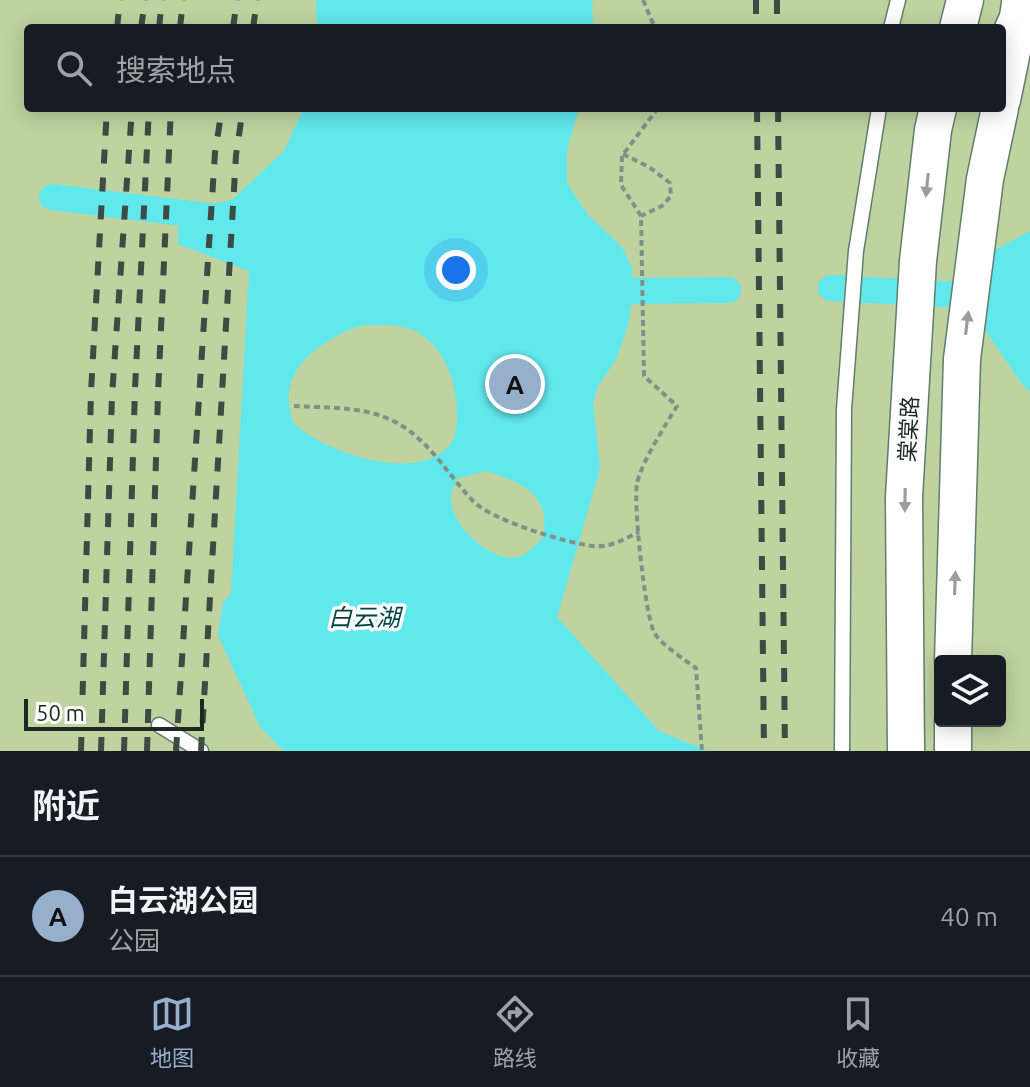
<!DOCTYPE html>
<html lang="zh">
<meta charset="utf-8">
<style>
:root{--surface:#171b24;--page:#242831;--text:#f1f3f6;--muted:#9ea1a6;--line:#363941;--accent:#96afca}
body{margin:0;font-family:Ubuntu,"Noto Sans SC",sans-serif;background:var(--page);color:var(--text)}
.controls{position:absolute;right:24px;bottom:24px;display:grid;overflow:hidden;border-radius:8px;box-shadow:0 4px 20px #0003}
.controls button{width:72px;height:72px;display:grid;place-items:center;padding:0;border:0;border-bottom:2px solid var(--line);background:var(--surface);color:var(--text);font:40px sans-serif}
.scale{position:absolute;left:24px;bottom:20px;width:180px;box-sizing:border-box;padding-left:8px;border:4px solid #1d2822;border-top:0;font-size:22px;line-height:28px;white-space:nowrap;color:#1d2822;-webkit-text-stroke:6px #fefefe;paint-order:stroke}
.you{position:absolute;left:456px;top:270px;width:28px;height:28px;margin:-20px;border:6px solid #fff;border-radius:50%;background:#1a73e8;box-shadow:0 0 0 12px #1a73e833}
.badge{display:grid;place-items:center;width:52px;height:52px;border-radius:50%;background:var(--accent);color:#111;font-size:26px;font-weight:700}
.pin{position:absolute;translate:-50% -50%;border:4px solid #fff;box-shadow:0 2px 8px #0006}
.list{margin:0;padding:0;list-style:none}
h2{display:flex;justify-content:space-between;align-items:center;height:104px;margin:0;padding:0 32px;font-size:34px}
h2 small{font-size:26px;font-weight:400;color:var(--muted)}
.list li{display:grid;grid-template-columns:52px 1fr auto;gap:24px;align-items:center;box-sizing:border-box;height:120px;padding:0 32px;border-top:2px solid var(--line)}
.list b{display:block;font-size:30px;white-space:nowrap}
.list p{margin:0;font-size:26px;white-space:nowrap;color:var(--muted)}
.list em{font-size:26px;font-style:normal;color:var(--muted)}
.icon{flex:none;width:44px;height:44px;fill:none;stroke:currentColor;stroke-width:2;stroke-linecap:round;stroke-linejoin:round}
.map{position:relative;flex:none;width:1030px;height:751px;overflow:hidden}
.search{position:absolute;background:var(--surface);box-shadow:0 4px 20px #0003;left:24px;right:24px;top:24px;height:88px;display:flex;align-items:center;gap:20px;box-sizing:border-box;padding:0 28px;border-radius:8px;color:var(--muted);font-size:30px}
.sheet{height:224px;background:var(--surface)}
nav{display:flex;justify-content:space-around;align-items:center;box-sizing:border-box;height:112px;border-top:2px solid var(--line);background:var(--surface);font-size:22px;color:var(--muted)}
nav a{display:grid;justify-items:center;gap:4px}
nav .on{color:var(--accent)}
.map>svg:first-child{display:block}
.green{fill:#bed3a0;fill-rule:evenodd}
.water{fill:#61e8ed;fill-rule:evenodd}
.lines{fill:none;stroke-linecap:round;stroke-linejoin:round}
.canal{stroke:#61e8ed;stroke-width:26}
.service-casing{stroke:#617d6f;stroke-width:17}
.tertiary-casing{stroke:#617d6f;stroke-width:39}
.motorway-casing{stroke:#617d6f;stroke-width:47}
.path{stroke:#7e9388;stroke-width:4;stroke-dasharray:6 4;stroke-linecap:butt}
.service{stroke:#fff;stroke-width:14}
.tertiary{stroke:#fff;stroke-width:36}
.motorway{stroke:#fff;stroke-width:44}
.rail{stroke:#3d4b43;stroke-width:6;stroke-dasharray:14 14;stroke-linecap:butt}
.oneway{fill:#999e9c}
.labels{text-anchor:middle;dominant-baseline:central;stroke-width:7;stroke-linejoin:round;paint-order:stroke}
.street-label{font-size:22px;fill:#1d2822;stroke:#fefefe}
.water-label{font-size:24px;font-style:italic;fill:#024446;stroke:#fefefe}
</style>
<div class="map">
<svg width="1030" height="751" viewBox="0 0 1030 751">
<rect width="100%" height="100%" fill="#dafae9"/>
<path class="green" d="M0,0h1030v751h-1030zM28,28h974v80h-974zM940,661h60v60h-60z"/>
<path class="water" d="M316,0h276l1,28h-276z
M304,108h275l-12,42v33l21,32 34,32 10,21 1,23 -5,35 -12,34 -18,26 -5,17 7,66 -43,148 102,114 49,20h-424l-24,-24 -42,-92 5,-32 8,-10 18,-322 -71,-27 1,-33 53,-11 52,-49zM363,325c19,0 43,-2 59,10 26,19 35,50 35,81 0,9 -1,21 -7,29 -34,40 -126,7 -157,-22 -2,-10 -6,-21 -4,-32 4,-33 45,-57 74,-66zM487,471c37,13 64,23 56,67l-20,18c-6,1 -13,3 -19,1 -30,-9 -69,-48 -46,-79z
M1030,231v160l-6,-4 -63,-92 12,-33z"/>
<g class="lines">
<path class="canal" d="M52,197l163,20
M600,285l33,6 95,-1
M831,288l130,7"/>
<g class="service-casing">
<path id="service" d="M891,28l7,-28
M159,725l42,26
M842,751l2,-342 12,-158 23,-143"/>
</g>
<g class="tertiary-casing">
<path id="tertiary" d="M958,28l7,-28
M1002,100l14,-68 4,-29
M953,661l9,-302 23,-180 15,-71
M953,721v30
M906,751l-2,-254 14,-236 15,-131 5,-22"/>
</g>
<g class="motorway-casing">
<path id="motorway" d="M1016,32l14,-31"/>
</g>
<path class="path" d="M643,0l12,28
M658,108l-36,48 -1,29 20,31 3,160 33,30c-11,18 -37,59 -40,78 -4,19 8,130 17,148 5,11 31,28 42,36l6,83
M623,154l26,13 21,16 1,13 -9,10 -21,10
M294,406c32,2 68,0 97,14 37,17 55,53 82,81 18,19 93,42 120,45 17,2 31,-7 46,-14"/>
<use href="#service" class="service"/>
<use href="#tertiary" class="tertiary"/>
<use href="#motorway" class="motorway"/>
<path class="rail" d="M756,0v28
M777,0v28
M117,28l3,-28
M141,28l4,-28
M159,28l3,-28
M180,28l3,-28
M233,28l4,-28
M253,28l4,-28
M757,108l7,643
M778,108l7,643
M81,751l10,-359 16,-284
M101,751l11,-355 20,-288
M124,751l11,-362 14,-281
M147,751l11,-357 13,-286
M176,751l39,-598 7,-45
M201,751l35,-596 7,-47"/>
</g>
<defs><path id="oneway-solid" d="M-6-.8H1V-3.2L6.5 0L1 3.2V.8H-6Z" transform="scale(2)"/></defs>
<g class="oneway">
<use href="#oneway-solid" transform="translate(927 185) rotate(96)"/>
<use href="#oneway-solid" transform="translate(967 323) rotate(-83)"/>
<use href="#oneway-solid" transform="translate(905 500) rotate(91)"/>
<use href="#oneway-solid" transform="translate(955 583) rotate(-88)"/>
</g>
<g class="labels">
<g class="street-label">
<text transform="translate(908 429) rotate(-87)">棠棠路</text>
</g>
<g class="water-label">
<text x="364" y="617">白云湖</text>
</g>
</g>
</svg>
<div class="controls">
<button><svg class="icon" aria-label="layers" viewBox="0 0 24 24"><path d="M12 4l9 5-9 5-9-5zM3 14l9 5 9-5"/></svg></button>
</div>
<div class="scale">50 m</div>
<div class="you"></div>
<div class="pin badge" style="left:515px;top:384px">A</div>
<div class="search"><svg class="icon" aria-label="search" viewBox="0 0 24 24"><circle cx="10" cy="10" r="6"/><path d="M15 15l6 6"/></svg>搜索地点</div>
</div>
<section class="sheet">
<h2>附近<small></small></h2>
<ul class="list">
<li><span class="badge">A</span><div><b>白云湖公园</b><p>公园</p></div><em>40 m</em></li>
</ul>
</section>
<nav>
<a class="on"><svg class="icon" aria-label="map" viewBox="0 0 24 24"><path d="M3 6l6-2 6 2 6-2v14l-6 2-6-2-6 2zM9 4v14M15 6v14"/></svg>地图</a>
<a><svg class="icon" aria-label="directions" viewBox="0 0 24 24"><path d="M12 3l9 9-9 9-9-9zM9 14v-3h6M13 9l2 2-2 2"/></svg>路线</a>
<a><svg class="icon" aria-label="saved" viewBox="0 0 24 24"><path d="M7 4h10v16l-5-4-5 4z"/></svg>收藏</a>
</nav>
